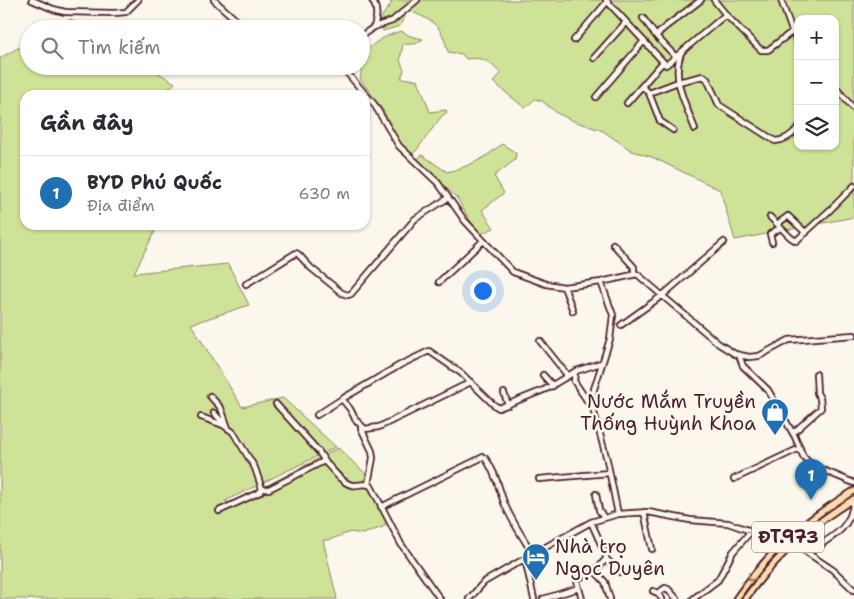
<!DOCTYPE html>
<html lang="vi">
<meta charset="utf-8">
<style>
:root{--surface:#fff;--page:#f2f2f3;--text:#2b2b33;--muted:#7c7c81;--line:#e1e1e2;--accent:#1f6fb2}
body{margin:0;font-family:"Shantell Sans",sans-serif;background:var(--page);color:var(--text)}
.controls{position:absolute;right:15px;top:15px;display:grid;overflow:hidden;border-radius:10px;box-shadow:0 1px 4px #0004}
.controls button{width:45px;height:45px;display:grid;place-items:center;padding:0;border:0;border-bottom:1px solid var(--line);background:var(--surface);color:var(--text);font:25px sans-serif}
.you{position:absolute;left:482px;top:290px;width:18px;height:18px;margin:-12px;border:4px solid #fff;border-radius:50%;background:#1a73e8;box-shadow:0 0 0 8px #1a73e833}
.badge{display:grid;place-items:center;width:32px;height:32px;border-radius:50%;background:var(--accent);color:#fff;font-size:16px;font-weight:700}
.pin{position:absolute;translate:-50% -41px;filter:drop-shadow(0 1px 2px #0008)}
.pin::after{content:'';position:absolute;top:26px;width:18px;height:15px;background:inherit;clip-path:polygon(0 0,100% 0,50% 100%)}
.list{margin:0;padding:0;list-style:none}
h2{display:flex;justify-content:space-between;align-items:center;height:65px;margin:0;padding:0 20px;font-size:21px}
h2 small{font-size:16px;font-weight:400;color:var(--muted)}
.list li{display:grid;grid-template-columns:32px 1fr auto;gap:15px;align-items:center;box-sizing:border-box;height:75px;padding:0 20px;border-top:1px solid var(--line)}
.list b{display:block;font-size:19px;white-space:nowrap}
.list p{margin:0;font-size:16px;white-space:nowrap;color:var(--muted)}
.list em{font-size:16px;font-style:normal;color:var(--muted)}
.icon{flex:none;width:28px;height:28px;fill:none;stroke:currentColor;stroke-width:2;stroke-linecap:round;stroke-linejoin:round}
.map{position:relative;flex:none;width:854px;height:599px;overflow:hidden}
.search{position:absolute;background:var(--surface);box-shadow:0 1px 4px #0004;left:20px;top:20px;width:350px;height:55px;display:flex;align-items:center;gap:12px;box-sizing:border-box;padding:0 18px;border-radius:28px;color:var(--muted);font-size:19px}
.panel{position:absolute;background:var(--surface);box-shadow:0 1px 4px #0004;left:20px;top:90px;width:350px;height:140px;border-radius:15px}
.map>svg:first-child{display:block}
.green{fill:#cfe398;stroke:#8c8162;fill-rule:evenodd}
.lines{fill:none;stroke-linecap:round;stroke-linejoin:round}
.minor-casing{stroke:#4a1f2b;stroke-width:8}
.major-casing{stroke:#4a1f2b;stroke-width:9}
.minor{stroke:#fbf7ec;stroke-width:4.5}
.major{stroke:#fddcac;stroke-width:5}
.oneway{stroke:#a47e6c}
.labels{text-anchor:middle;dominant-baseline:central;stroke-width:5;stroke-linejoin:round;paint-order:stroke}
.shield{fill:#fbf7ec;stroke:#7f6065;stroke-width:1}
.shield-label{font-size:18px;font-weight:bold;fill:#4a1f2b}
.poi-label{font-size:19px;fill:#4a1f2b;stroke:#fbf7ec;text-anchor:end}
</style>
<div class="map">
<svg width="854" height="599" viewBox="0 0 854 599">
<rect width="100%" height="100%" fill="#fbf7ec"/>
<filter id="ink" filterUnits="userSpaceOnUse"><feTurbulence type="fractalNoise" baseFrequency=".02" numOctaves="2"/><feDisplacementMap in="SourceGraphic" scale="10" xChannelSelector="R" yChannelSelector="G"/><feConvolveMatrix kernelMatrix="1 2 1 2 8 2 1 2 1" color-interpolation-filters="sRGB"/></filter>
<g filter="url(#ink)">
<path class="green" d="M387,0h467v217l-119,23 -15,-50 -68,-33 -20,-6 -29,-20 -32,-11 -14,-7 -15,-12 -7,-2 -10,9 -32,-26 8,-8c-12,-13 -17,-17 -35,-15l-4,-5 -14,-2c-7,-29 -14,-30 -40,-42l-8,16 -17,5 -1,-15 10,-13zM798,19h37v127h-37z
M71,19l15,10h-32z
M401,31l9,5 13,3 -8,5h-12l-3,16 4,10 -3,8 17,2 12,32 16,-2 1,2 -6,5 -25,34 -4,3 -12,-10 -17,-34 -23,-31c2,-7 1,-14 3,-21 4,-14 25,-23 38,-27z
M29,42v24h118l28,17 -14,12h-136v130h133l-24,48 94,-9 21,41 -58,19 51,83 41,-9 53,49 -111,54 7,3 106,-56 28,26 -1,6 22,41 -4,6 -20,7 -13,-2 -21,8h-6l14,59h-337v-541z
M502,144l14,9 -1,7 -21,16 10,17 -22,17 12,18 -13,6 -7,-7 -17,-29 -41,-38 6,-5 25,17c23,-6 37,-13 55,-28z"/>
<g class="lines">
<g class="minor-casing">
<path id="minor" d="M32,0l21,9 12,3 49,1 12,-1 12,-12
M214,0l32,29
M372,0c6,9 5,17 2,27
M606,0l60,65 58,-49 4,1 33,33h7l25,-19
M714,0l13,16
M781,0l10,28 7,15
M643,18l13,18 20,21
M361,36l13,-9 18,-6 25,-21
M656,36l8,-8 37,-28
M574,40l33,-38
M681,53c-10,26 5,52 14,76
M594,58l32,-36
M341,66l33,38 25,42 39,37 27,38 48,51 33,12 18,3 37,-5 36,-8 82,70 16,10 14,3 10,-1 30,-16 65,-5
M642,86l7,7 29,-11 25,-6 4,3 12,26 56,36c10,0 17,-6 23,-13
M835,87l19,22
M649,93l11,28 13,9
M596,97l48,-56
M627,103l36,-41
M770,217l20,20 6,4 34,-31 24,-24
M777,224l11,-8 18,17
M772,242l-2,-8 10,-6
M613,244l21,23v7
M439,282l44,-41
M601,282l12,33 -3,24 -16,50 -2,16 15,55 11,54
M246,284l50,-31 2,1 13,14 31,25 6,2 3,-1 64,-75 33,-21
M564,287l9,24
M621,325l42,-30 61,-53
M540,341l28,35
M739,355l4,11 25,24 27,47 8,19 8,9 43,18
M575,372l-1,9 18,27
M543,375l10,11
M504,393l4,12
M210,396l11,12 7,20 -14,-15
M342,399l58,-34 29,-14 32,22 33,32 5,3 47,-19 30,-18 25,-8
M276,404l43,48 7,11
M317,415l25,-16 8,10 7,13
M201,417l22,8 10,7 22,36 7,21h7l55,-28c8,7 17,22 28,24 7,1 12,-3 19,1l30,58 39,55
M355,419l10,10 14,-2 92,-45
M361,428l11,23 1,7 -5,26
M793,433l28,-25 -1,-10 -3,-5 -1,-19
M539,479l70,-6
M734,479l66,-31
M596,494l3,16 5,8
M381,507l102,-50 2,1c11,14 14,32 20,47 8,18 18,33 28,49
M219,511l41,-19 2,-3
M644,512l8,37
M793,543l40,27 21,20
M808,552c21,-13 46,-24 45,-53
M525,559l9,40
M606,559l15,13
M595,571l10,11 5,17
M653,591l5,2 4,6
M658,593l7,-5 3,1 9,10
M469,599l15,-17 49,-28 58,-32 27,-8 30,-2 42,8 38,3 55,19
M543,599l36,-11
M582,599l-5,-18 1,-3 17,-7 11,-12v-4l-15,-33
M693,599l25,-19 15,-28 19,-22"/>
</g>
<g class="major-casing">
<path id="major" d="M736,599c35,-50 66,-77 118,-108
M745,599c29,-41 65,-74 109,-100"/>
</g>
<use href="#minor" class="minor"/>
<use href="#major" class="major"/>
</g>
<defs><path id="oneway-chevron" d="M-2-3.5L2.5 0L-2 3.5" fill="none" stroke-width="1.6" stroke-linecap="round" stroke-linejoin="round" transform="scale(1.25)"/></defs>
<use class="oneway" href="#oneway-chevron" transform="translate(751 578) rotate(127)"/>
</g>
<defs>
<g id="shop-pin" transform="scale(1.4375)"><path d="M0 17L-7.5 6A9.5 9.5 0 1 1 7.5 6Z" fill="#1f6fb2" stroke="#fbf7ec"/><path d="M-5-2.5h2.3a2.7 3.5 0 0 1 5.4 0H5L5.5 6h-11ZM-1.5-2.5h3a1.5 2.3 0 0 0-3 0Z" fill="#fff"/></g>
<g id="hotel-pin" transform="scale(1.4375)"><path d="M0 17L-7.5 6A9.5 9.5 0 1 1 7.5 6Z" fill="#1f6fb2" stroke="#fbf7ec"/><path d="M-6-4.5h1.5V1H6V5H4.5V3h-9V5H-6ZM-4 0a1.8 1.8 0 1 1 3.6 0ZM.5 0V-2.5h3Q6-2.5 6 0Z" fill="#fff"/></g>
</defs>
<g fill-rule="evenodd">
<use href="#shop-pin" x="775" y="412"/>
<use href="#hotel-pin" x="536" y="557"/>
</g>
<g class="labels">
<rect class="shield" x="752" y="521.5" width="72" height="31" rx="4"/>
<g class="shield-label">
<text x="788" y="537">ĐT.973</text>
</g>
<g class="poi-label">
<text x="756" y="401">Nước Mắm Truyền<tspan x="756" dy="22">Thống Huỳnh Khoa</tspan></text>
<text x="555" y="546" text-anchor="start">Nhà trọ<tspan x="555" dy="22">Ngọc Duyên</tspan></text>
</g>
</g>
</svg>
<div class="controls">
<button>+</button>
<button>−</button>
<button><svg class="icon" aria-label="layers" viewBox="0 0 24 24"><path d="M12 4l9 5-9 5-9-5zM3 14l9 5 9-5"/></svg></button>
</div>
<div class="you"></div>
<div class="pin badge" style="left:811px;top:500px">1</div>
<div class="search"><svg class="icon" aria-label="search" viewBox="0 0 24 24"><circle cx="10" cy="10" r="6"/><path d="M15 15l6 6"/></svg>Tìm kiếm</div>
<section class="panel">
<h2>Gần đây<small></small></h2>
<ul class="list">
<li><span class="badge">1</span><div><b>BYD Phú Quốc</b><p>Địa điểm</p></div><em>630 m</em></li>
</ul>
</section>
</div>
